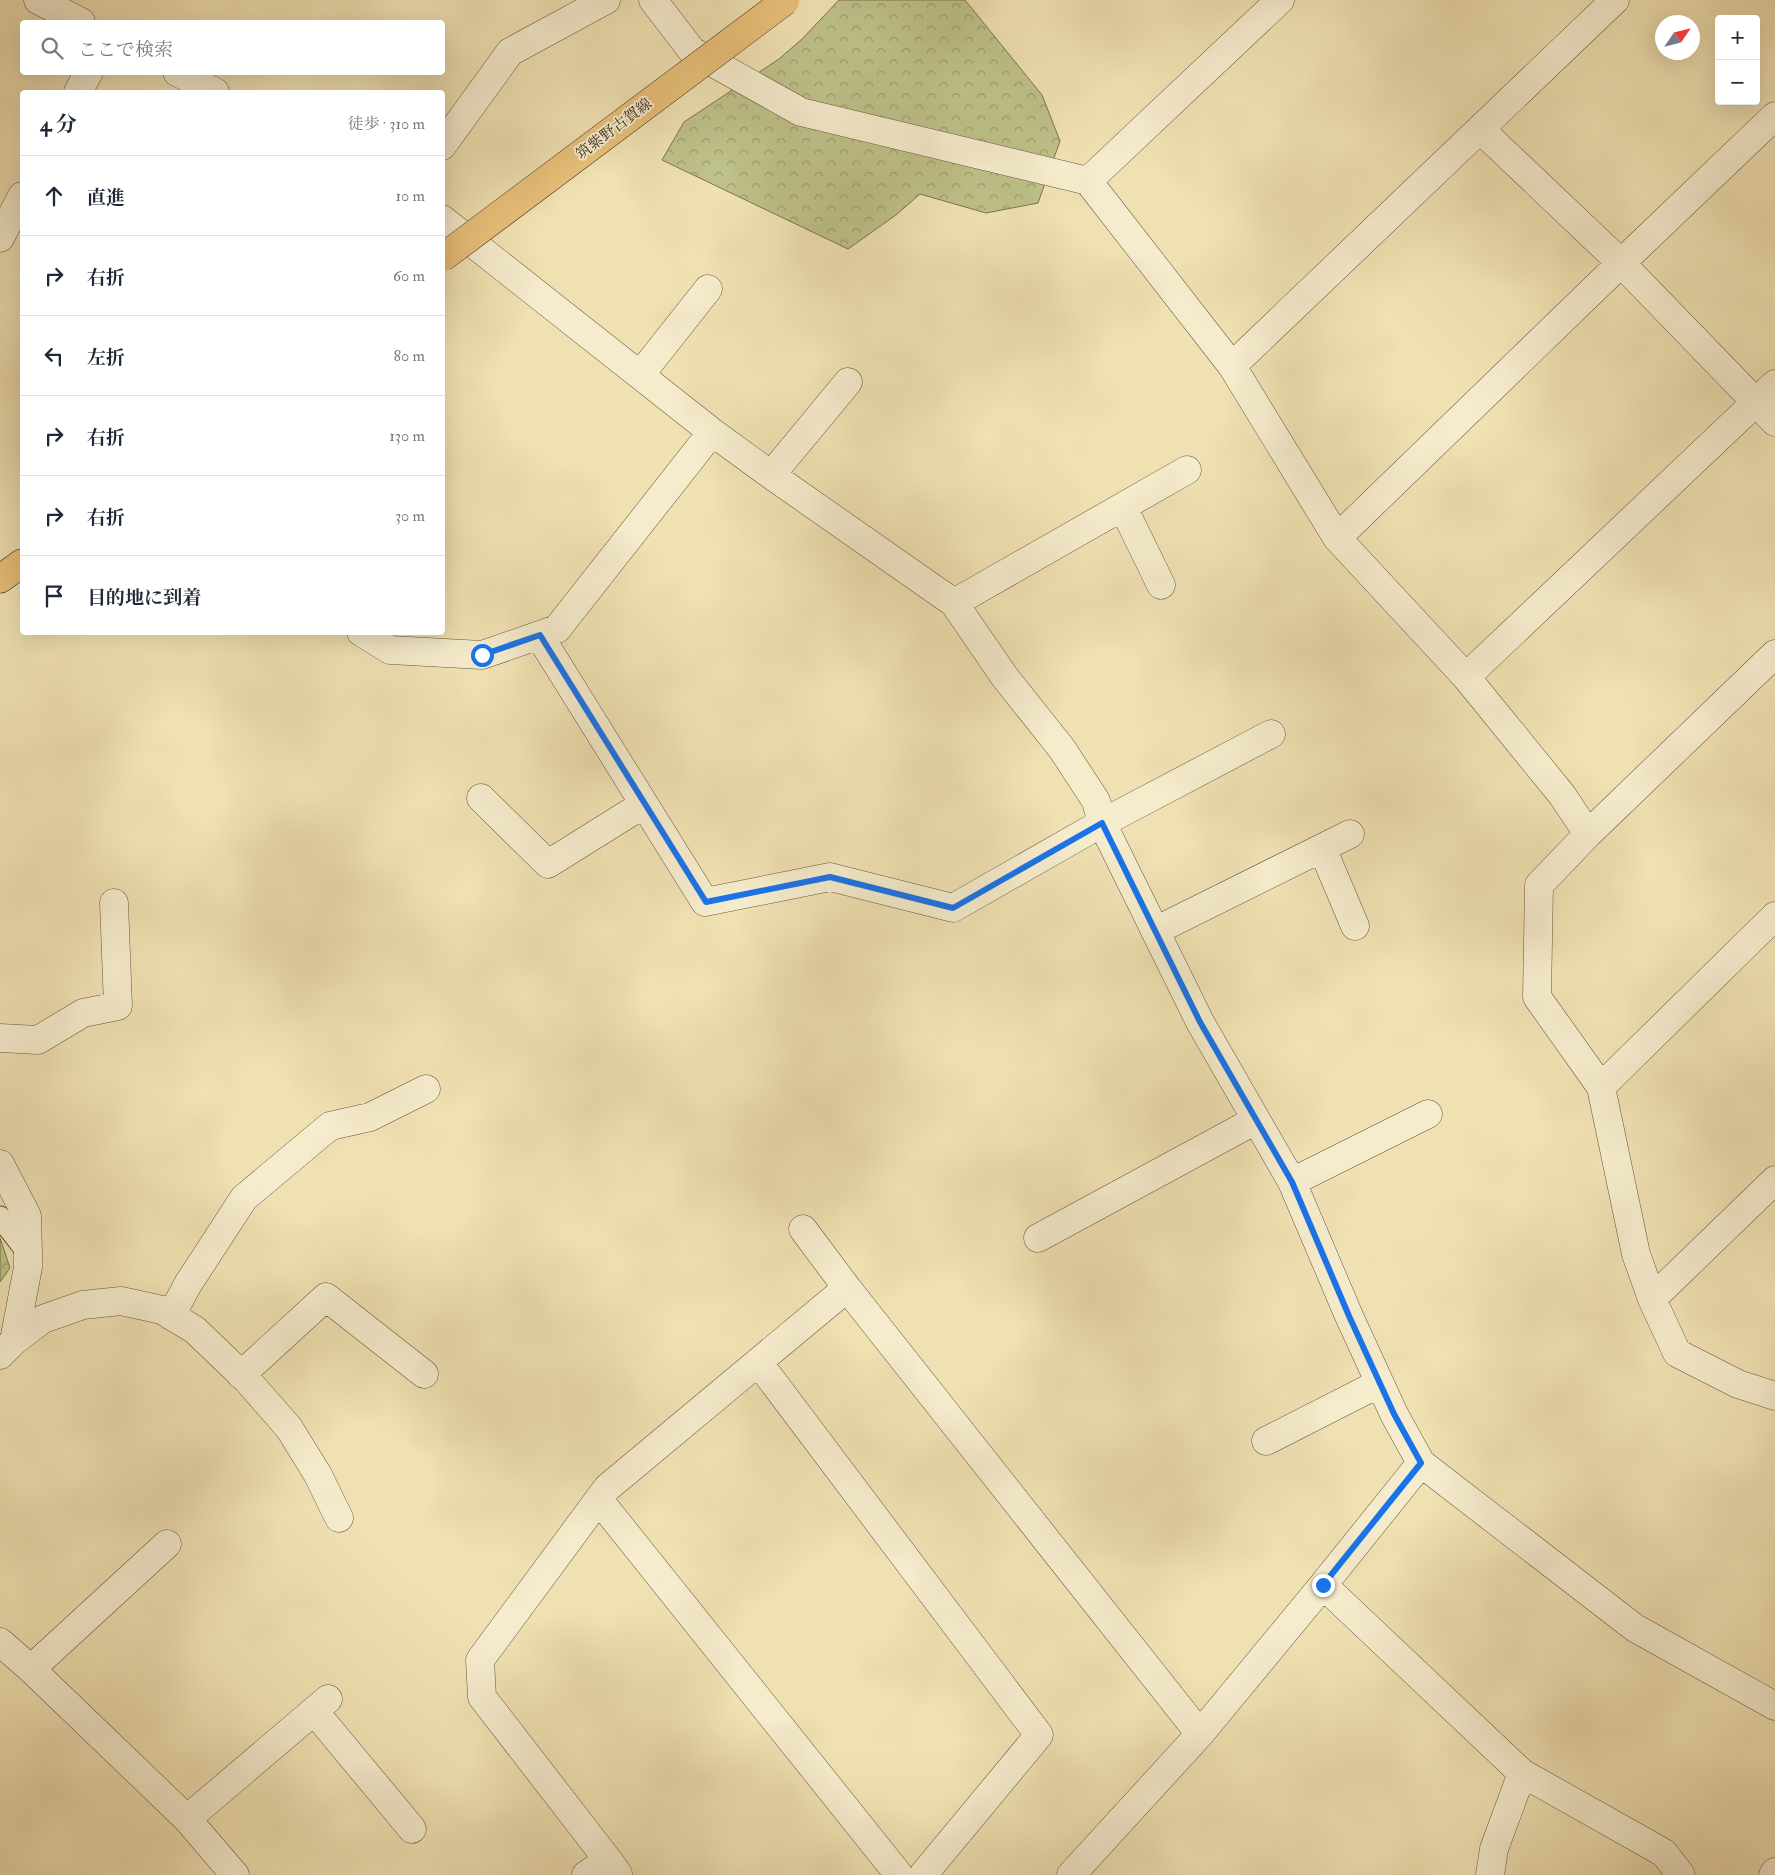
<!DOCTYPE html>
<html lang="ja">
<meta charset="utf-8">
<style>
:root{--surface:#fff;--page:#f2f2f3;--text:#1f2937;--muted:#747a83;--line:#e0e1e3}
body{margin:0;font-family:"IM FELL Double Pica","Noto Serif JP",serif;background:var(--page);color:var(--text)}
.controls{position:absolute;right:15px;top:15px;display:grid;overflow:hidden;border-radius:5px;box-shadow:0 5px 20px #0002}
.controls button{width:45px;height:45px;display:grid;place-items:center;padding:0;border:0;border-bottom:1px solid var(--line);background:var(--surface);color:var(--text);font:25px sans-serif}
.compass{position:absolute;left:1655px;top:15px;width:45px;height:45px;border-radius:50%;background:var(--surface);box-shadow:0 5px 20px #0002;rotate:55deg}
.stop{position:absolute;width:15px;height:15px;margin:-11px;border:4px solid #1a73e8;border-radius:50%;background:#fff}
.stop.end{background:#1a73e8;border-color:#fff;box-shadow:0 1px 5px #0008}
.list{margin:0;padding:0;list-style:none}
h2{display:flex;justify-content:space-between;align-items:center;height:65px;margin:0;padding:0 20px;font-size:21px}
h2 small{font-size:16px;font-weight:400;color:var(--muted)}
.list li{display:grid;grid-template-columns:32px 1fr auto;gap:15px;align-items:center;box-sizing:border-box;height:80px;padding:0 20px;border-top:1px solid var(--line)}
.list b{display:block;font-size:19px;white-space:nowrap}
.list em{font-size:16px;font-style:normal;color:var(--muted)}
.icon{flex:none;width:28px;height:28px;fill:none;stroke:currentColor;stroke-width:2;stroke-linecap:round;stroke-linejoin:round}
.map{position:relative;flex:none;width:1775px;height:1875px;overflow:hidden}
.search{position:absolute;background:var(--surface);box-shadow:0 5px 20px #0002;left:20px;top:20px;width:425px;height:55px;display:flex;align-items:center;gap:12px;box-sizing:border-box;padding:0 18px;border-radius:5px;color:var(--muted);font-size:19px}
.panel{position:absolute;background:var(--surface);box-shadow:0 5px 20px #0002;left:20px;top:90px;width:425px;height:545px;border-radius:5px}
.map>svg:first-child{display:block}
.forest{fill:url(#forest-crowns);stroke:#7c7450}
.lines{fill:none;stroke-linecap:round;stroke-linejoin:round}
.service-casing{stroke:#68563e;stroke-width:23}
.minor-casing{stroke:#68563e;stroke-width:29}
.tertiary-casing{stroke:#68563e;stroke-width:29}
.primary-casing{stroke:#3a2718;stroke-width:29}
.service{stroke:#f5eccd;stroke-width:21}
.minor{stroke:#f5eccd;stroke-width:28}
.tertiary{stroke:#f5eccd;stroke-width:28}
.primary{stroke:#e8c079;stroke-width:28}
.primary-bridge-casing{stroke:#3a2718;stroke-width:29;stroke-linecap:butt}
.primary-bridge{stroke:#e8c079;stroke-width:28}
.route{stroke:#1a73e8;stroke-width:6}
.labels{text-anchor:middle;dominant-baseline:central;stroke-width:4;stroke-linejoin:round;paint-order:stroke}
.street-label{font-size:15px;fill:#3a2718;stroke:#f5eccd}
</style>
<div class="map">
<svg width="1775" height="1875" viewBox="0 0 1775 1875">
<defs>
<pattern id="forest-crowns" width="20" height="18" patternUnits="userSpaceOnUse" patternTransform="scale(1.25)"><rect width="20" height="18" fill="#bec189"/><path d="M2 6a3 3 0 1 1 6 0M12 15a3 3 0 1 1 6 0" fill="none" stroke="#9b9d6f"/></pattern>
</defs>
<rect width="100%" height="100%" fill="#f0e1b2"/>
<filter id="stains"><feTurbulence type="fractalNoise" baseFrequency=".004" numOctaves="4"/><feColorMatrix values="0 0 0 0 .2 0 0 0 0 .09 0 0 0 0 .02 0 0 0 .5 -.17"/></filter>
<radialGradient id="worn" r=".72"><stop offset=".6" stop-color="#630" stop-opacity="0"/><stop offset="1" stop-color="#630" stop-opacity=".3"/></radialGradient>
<path class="forest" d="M839,0h126l77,95 18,46 -22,62 -52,10 -66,-19 -24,21 -48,34 -186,-89 22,-38 95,-63 23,-20z
M0,1238l10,30 -10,14z"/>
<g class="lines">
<g class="service-casing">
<path id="service" d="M0,1217l28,36"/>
</g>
<g class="minor-casing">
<path id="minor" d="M38,0l43,22
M653,0l39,51 109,61 287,69 144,185 105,172 129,139 96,118 26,39
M177,72l38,20
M78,92l11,-20
M1480,129l141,134 154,159
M442,146l68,-94 96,-52
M1088,181l192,-181
M442,219l270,213 59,43 183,128 50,73 58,73 34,52 6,22 98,199 92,160 57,134 45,98 27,49 214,165 140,78
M0,238l22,-42
M1232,366l383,-366
M640,375l68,-86
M771,475l77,-93
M1123,507l38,78
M1337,538l284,-275 154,-147
M954,603l233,-133
M361,632l29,18 92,5 75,-26 155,-197
M539,635l166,267 125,-25 123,31 149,-85 169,-89
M1775,654l-187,180 -49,51 -2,112 64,90 35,167 16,45 25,54 61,31 37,12
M1466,677l309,-293
M481,798l67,66 96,-60
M1322,848l33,78
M1155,931l195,-97
M0,1038l38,2 45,-27 35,-7 -4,-103
M1601,1087l174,-171
M0,1164l27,52 1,37v14l-14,74 -14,14
M1292,1182l136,-68
M803,1229l44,59
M1038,1238l218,-118
M1652,1299l123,-119
M171,1316l17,-32 56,-86 86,-72 40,-9 56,-28
M14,1341l29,-22 40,-14 38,-4 41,9 33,20 52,50 42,48 29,47 21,43
M758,1362l281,373 -116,140
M241,1375l85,-78 98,77
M1266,1441l114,-58
M599,1500l300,375
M1323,1585l199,188 142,80 17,22
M31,1669l136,-125
M314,1711l98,118
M187,1819l141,-120
M608,1860l-126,-163 -2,-37 127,-172 240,-200 353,446
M586,1875l22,-15 10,14
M1071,1875l129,-141 123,-149 98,-122
M1490,1875l4,-26 28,-76"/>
</g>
<g class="tertiary-casing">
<path id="tertiary" d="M0,1642l31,27 156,150 48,56
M1773,1875l2,-3"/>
</g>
<g class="primary-casing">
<path id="primary" d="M0,579l22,-16"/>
</g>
<use href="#service" class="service"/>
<use href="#minor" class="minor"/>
<use href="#tertiary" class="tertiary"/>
<use href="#primary" class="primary"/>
<g class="primary-bridge-casing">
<path id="primary-bridge" d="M442,258l343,-257"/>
</g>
<use href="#primary-bridge" class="primary-bridge"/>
</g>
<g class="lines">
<path class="route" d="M482,655l58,-20 166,267 124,-25 123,31 149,-85 98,199 92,160 57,134 45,98 27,49 -98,122"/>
</g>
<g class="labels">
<g class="street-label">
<text transform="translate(614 129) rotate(-37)">筑紫野古賀線</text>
</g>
</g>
<rect width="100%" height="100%" filter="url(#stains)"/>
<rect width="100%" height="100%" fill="url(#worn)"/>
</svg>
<div class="controls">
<button>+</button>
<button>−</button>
</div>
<svg class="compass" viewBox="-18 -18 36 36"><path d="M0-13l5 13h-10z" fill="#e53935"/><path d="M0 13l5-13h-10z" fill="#747a83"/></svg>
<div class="stop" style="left:482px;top:655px"></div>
<div class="stop end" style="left:1323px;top:1585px"></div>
<div class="search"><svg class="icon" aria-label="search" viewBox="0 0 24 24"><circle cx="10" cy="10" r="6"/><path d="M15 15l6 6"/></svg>ここで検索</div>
<section class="panel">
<h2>4 分<small>徒歩 · 310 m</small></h2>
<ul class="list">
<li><svg class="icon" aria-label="ahead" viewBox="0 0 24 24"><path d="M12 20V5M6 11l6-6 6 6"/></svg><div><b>直進</b></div><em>10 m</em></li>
<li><svg class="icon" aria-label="right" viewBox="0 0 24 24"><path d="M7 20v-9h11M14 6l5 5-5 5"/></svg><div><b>右折</b></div><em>60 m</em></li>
<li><svg class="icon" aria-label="left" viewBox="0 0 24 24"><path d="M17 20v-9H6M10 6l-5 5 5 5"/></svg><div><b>左折</b></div><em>80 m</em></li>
<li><svg class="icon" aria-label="right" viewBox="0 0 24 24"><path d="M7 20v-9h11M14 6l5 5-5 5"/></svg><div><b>右折</b></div><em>130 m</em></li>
<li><svg class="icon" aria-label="right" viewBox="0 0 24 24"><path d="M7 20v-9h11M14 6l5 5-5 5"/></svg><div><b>右折</b></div><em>30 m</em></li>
<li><svg class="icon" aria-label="arrive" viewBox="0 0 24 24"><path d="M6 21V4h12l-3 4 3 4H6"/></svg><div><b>目的地に到着</b></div></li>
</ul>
</section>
</div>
